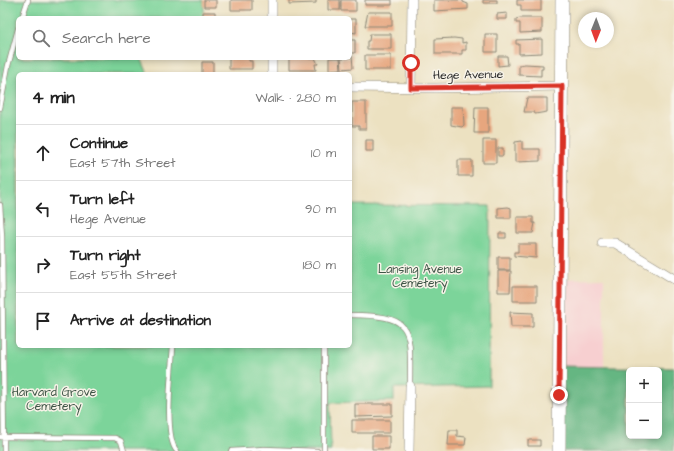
<!DOCTYPE html>
<meta charset="utf-8">
<style>
:root{--surface:#fff;--page:#f6f6f6;--text:#222;--muted:#767676;--line:#e0e0e0}
body{margin:0;font-family:"Architects Daughter",sans-serif;background:var(--page);color:var(--text)}
.controls{position:absolute;right:12px;bottom:12px;display:grid;overflow:hidden;border-radius:6px;box-shadow:0 2px 6px #0003}
.controls button{width:36px;height:36px;display:grid;place-items:center;padding:0;border:0;border-bottom:1px solid var(--line);background:var(--surface);color:var(--text);font:20px sans-serif}
.compass{position:absolute;left:578px;top:12px;width:36px;height:36px;border-radius:50%;background:var(--surface);box-shadow:0 2px 6px #0003;rotate:181deg}
.stop{position:absolute;width:12px;height:12px;margin:-9px;border:3px solid #d93025;border-radius:50%;background:#fff}
.stop.end{background:#d93025;border-color:#fff;box-shadow:0 1px 4px #0008}
.list{margin:0;padding:0;list-style:none}
h2{display:flex;justify-content:space-between;align-items:center;height:52px;margin:0;padding:0 16px;font-size:17px}
h2 small{font-size:13px;font-weight:400;color:var(--muted)}
.list li{display:grid;grid-template-columns:26px 1fr auto;gap:12px;align-items:center;box-sizing:border-box;height:56px;padding:0 16px;border-top:1px solid var(--line)}
.list b{display:block;font-size:15px;white-space:nowrap}
.list p{margin:0;font-size:13px;white-space:nowrap;color:var(--muted)}
.list em{font-size:13px;font-style:normal;color:var(--muted)}
.icon{flex:none;width:22px;height:22px;fill:none;stroke:currentColor;stroke-width:2;stroke-linecap:round;stroke-linejoin:round}
.map{position:relative;flex:none;width:674px;height:451px;overflow:hidden}
.search{position:absolute;background:var(--surface);box-shadow:0 2px 6px #0003;left:16px;top:16px;width:336px;height:44px;display:flex;align-items:center;gap:10px;box-sizing:border-box;padding:0 14px;border-radius:6px;color:var(--muted);font-size:15px}
.panel{position:absolute;background:var(--surface);box-shadow:0 2px 6px #0003;left:16px;top:72px;width:336px;height:276px;border-radius:6px}
.map>svg:first-child{display:block}
.built{fill:#f7cfd0}
.green{fill:#7cd49a;stroke:#548062}
.forest{fill:#65b682;stroke:#487056;fill-rule:evenodd}
.building{fill:#e7a67e}
.lines{fill:none;stroke-linecap:round;stroke-linejoin:round}
.lane-casing{stroke:#8c8676;stroke-width:6}
.street-casing{stroke:#8c8676;stroke-width:10}
.secondary-casing{stroke:#8c8676;stroke-width:14}
.lane{stroke:#fff;stroke-width:4.5}
.street{stroke:#fff;stroke-width:9}
.secondary{stroke:#fff;stroke-width:13}
.route{stroke:#d93025;stroke-width:5}
.labels{text-anchor:middle;dominant-baseline:central;stroke-width:3;stroke-linejoin:round;paint-order:stroke}
.street-label{font-size:12px;fill:#2b2b2b;stroke:#f7f3e8}
.park-label{font-size:12px;fill:#3f5547;stroke:#f7f3e8}
</style>
<div class="map">
<svg width="674" height="451" viewBox="0 0 674 451">
<rect width="100%" height="100%" fill="#f7f3e8"/>
<filter id="ink" filterUnits="userSpaceOnUse"><feTurbulence type="fractalNoise" baseFrequency=".025" numOctaves="2"/><feDisplacementMap in="SourceGraphic" scale="8" xChannelSelector="R" yChannelSelector="G"/><feConvolveMatrix kernelMatrix="1 2 1 2 8 2 1 2 1" color-interpolation-filters="sRGB"/></filter>
<filter id="wash" filterUnits="userSpaceOnUse"><feTurbulence type="fractalNoise" baseFrequency=".012" numOctaves="4" result="noise"/><feDisplacementMap in="SourceGraphic" scale="16" xChannelSelector="R" yChannelSelector="G"/><feGaussianBlur stdDeviation="0.9" result="paint"/><feColorMatrix in="noise" values="0 0 0 0 0 0 0 0 0 0 0 0 0 0 0 0 0 1.4 0 .05"/><feComposite in="paint" operator="in"/></filter>
<g filter="url(#wash)">
<rect width="100%" height="100%" fill="#ece1c1"/>
<path class="built" d="M604,278v89l-45,-1 1,-87z"/>
<path class="green" d="M0,0h204v18h-186v40h123l7,16h-130v272h332v-141l140,1 -1,180 -95,2v13l-64,2 1,48h-331z"/>
<path class="forest" d="M559,366l115,2v83h-115zM629,370h30v66h-30z"/>
<g id="blocks">
<path class="building" d="M204,0h12v7h-12z
M231,0h21v10h-21z
M289,0h27v3l-27,1z
M328,0h12v10h-12z
M341,0h15v11h-15z
M365,0h27v5h-27z
M434,0h29v2l5,2v5l-34,2z
M483,0h14v3h-14z
M517,0h24v11h-20v-6h-4z
M203,12h12v6h-12z
M368,12h24v14h-27z
M507,13v6h-10v-5z
M520,18h22v14l-22,1v-10h-4v-4z
M350,19h6v14l-6,-1z
M370,34h21v15h-24v-8h2z
M485,34h12v18h-12z
M454,38l8,1v4l4,-1v8h-4v4h-27v-15z
M542,39v14l-23,1v-10h-3v-4z
M350,40h5v13h-5z
M350,55h2l1,13 -11,1 -1,-11h9z
M365,55h26v15h-26z
M498,56h9l1,9 -10,1z
M229,58h20v3h3v8h-23z
M289,58h26l3,6h-3l1,6h-27z
M329,58h11l1,11 -12,1z
M202,62h11v12h-11z
M525,64l18,1v4h-2v7l-22,-1v-10z
M527,98h20v14l-12,2 -1,-2h-10z
M352,102h14v27h-7v-3h-7z
M451,107h12l1,18 -2,2 -11,-2z
M475,107h13v26h-14z
M366,140h7v11h-7z
M483,140h13v23h-13z
M522,141v8h18v12l-25,1v-20z
M498,148h5v8h-5z
M458,160h14v16h-14z
M508,207l3,1v10h-13v-10z
M517,217h16v6h2l-2,10h-16z
M499,233h7v5h-7z
M518,244h18v14l-22,-2v-4h4z
M498,257h12v13h-12z
M498,271h13l-1,21h-12z
M513,286h24v15h-24z
M510,312l23,1v14h-22z
M355,404h37v12l-37,1z
M352,420h38v13h-38z
M449,430h8v6l9,1 -1,8h-17z
M372,436h17v13h-17z
M528,440h12v6h-12z"/>
</g>
</g>
<g filter="url(#ink)">
<use href="#blocks" fill-opacity="0" stroke="#8c8676" stroke-width="1"/>
<g class="lines">
<g class="lane-casing">
<path id="lane" d="M22,18l6,-18
M0,108l8,-42 10,-37
M0,205l2,32 2,214
M350,315c66,0 60,14 60,71
M173,346c-1,21 -10,91 4,105
M0,437l115,1 6,3 3,10
M231,451l33,-2 53,2
M324,451v-105"/>
</g>
<g class="street-casing">
<path id="street" d="M272,0v18
M272,58v16
M350,87l86,1 126,-2
M411,88l1,-88
M602,243h13l59,36
M409,451l1,-65"/>
</g>
<g class="secondary-casing">
<path id="secondary" d="M559,451l3,-451"/>
</g>
<use href="#lane" class="lane"/>
<use href="#street" class="street"/>
<use href="#secondary" class="secondary"/>
</g>
</g>
<g class="lines" filter="url(#ink)">
<path class="route" d="M411,63v25l151,-2 -3,309"/>
</g>
<g class="labels">
<g class="street-label">
<text transform="translate(468 75) rotate(-1)">Hege Avenue</text>
</g>
<g class="park-label">
<text x="420" y="269">Lansing Avenue<tspan x="420" dy="14">Cemetery</tspan></text>
<text x="54" y="392">Harvard Grove<tspan x="54" dy="14">Cemetery</tspan></text>
</g>
</g>
</svg>
<div class="controls">
<button>+</button>
<button>−</button>
</div>
<svg class="compass" viewBox="-18 -18 36 36"><path d="M0-13l5 13h-10z" fill="#e53935"/><path d="M0 13l5-13h-10z" fill="#767676"/></svg>
<div class="stop" style="left:411px;top:63px"></div>
<div class="stop end" style="left:559px;top:395px"></div>
<div class="search"><svg class="icon" aria-label="search" viewBox="0 0 24 24"><circle cx="10" cy="10" r="6"/><path d="M15 15l6 6"/></svg>Search here</div>
<section class="panel">
<h2>4 min<small>Walk · 280 m</small></h2>
<ul class="list">
<li><svg class="icon" aria-label="ahead" viewBox="0 0 24 24"><path d="M12 20V5M6 11l6-6 6 6"/></svg><div><b>Continue</b><p>East 57th Street</p></div><em>10 m</em></li>
<li><svg class="icon" aria-label="left" viewBox="0 0 24 24"><path d="M17 20v-9H6M10 6l-5 5 5 5"/></svg><div><b>Turn left</b><p>Hege Avenue</p></div><em>90 m</em></li>
<li><svg class="icon" aria-label="right" viewBox="0 0 24 24"><path d="M7 20v-9h11M14 6l5 5-5 5"/></svg><div><b>Turn right</b><p>East 55th Street</p></div><em>180 m</em></li>
<li><svg class="icon" aria-label="arrive" viewBox="0 0 24 24"><path d="M6 21V4h12l-3 4 3 4H6"/></svg><div><b>Arrive at destination</b></div></li>
</ul>
</section>
</div>
